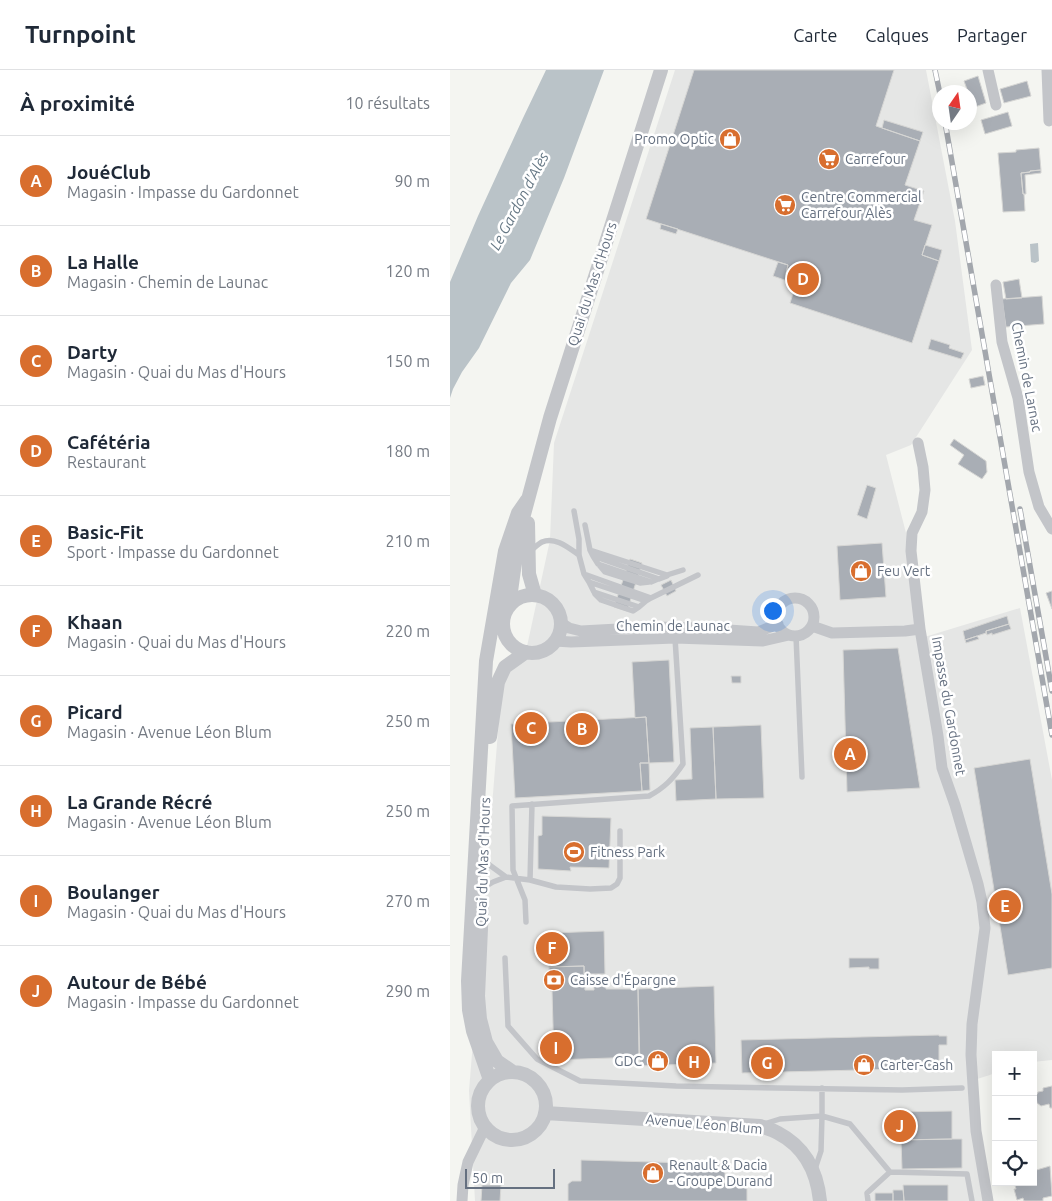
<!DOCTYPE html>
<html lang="fr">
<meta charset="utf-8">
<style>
:root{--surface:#fff;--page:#f6f6f7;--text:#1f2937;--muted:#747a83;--line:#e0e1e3;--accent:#d86e2e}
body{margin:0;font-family:Ubuntu,sans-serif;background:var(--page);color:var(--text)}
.controls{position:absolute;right:15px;bottom:15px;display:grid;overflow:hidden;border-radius:0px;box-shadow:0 5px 20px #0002}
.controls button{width:45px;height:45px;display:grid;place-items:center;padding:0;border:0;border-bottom:1px solid var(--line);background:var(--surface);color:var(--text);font:25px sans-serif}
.compass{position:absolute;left:482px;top:15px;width:45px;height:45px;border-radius:50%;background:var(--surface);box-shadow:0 5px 20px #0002;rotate:13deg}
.scale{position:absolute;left:15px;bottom:12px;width:90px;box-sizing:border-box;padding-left:5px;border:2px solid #657080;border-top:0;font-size:14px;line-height:18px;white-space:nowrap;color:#657080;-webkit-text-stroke:4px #fff;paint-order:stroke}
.you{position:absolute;left:322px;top:540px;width:18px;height:18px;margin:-12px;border:4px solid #fff;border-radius:50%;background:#1a73e8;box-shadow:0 0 0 8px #1a73e833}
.badge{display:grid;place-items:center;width:32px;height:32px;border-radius:50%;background:var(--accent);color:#fff;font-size:16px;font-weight:700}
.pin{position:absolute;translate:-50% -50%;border:2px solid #fff;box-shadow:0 1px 5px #0006}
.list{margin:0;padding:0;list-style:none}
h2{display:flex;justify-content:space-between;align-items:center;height:65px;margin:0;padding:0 20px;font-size:21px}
h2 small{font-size:16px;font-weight:400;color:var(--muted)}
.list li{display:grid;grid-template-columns:32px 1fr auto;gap:15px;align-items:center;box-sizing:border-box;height:90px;padding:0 20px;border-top:1px solid var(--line)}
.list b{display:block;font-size:19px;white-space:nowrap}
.list p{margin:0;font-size:16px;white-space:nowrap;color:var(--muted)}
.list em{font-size:16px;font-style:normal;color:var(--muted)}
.icon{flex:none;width:28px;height:28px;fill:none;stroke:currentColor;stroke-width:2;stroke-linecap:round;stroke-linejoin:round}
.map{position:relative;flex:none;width:602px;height:1131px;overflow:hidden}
header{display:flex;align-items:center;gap:30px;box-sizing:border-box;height:70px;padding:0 25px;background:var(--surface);border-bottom:1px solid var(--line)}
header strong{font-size:24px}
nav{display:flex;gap:28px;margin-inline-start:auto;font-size:18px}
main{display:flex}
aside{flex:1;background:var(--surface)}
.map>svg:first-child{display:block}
.built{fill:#e5e6e5}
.water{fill:#bac3c8}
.building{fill:#a9aeb5;stroke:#d6d6d4}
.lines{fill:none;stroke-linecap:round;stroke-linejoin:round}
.service{stroke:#c3c5c9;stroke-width:5.5}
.minor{stroke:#c3c5c9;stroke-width:11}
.tertiary{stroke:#c3c5c9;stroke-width:14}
.rail-casing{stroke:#a3a7ad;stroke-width:5.5}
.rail{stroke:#fff;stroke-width:4;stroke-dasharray:11;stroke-linecap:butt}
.labels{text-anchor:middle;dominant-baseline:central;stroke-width:5;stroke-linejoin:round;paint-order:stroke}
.poi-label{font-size:14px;fill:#657080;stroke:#fff;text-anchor:start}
.street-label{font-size:14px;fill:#657080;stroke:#fff}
.water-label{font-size:15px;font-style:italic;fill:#667885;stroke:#fff}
</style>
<header>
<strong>Turnpoint</strong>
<nav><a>Carte</a><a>Calques</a><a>Partager</a></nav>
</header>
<main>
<aside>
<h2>À proximité<small>10 résultats</small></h2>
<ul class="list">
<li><span class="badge">A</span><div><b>JouéClub</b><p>Magasin · Impasse du Gardonnet</p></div><em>90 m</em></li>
<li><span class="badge">B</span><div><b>La Halle</b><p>Magasin · Chemin de Launac</p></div><em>120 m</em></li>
<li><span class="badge">C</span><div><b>Darty</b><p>Magasin · Quai du Mas d'Hours</p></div><em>150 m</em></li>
<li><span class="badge">D</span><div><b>Cafétéria</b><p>Restaurant</p></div><em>180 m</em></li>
<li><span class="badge">E</span><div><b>Basic-Fit</b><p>Sport · Impasse du Gardonnet</p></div><em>210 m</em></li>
<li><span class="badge">F</span><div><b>Khaan</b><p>Magasin · Quai du Mas d'Hours</p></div><em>220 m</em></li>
<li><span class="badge">G</span><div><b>Picard</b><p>Magasin · Avenue Léon Blum</p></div><em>250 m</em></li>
<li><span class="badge">H</span><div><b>La Grande Récré</b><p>Magasin · Avenue Léon Blum</p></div><em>250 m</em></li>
<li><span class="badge">I</span><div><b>Boulanger</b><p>Magasin · Quai du Mas d'Hours</p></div><em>270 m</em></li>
<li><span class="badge">J</span><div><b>Autour de Bébé</b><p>Magasin · Impasse du Gardonnet</p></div><em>290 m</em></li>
</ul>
</aside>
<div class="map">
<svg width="602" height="1131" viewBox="0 0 602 1131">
<rect width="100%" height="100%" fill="#f4f5f1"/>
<path class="built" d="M225,0h251l29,151 17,129 -61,95 -25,10 20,78 12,106 102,-31 32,172v280l-19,2v-7h-37v18l-25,8 19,120h-515l-6,-110 33,-409 24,-31 24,-111 4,-97z"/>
<path class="water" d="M96,0h58l-40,108 -34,82 -19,23 -32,65 -17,24 -9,17 -3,9v-116l28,-66 45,-98z
M588,173l1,18 -4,2 -4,-1 -1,-18z"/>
<path class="building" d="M244,0h200l-18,56 44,15 -15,44 19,6 -10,29 18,5 -10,30 17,6 -27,82 -122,-40 8,-25 -12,-4 2,-9 -142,-46z
M528,6l8,27 -14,5 -2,-9v-7h-2l-4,-11z
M577,11l4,15 -27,7 -4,-14z
M558,42l4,14 -27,8 -4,-14z
M434,50l39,12 -3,9 -38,-13z
M589,78l2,22 -11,1v1l-9,1 2,21h1l1,17 -22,1 -5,-59 18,-1v-2z
M591,100v3l-16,2 1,19h-3l-2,-21 9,-1v-1z
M211,154l17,5 -2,5 -16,-5z
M475,175l17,5 -3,11 -17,-6z
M328,192l10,3 -2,9 12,4 -2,6 -23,-8z
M569,209l3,19 -16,1 -3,-17z
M592,226l2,28 -38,3 -4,-28z
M481,269l19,6 -1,3 15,5 -3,6 -33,-10z
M533,306l2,9 -14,3 -2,-9z
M504,369l32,22 1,11 -5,7 -24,-15 6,-9 -14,-10z
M417,415l9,3 -9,31 -10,-4z
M432,473l4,54 -46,3 -3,-54z
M180,489l12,4 -15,48 -13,-4z
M221,510l5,11 -9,5 -6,-11z
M602,521v18l-6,-16z
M557,546l2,8 -23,7v2l-21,7 -2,-9z
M559,554l2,5 -19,6v-2l-5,2 -1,-4z
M527,566l2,3 -13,4 -1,-3z
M448,578l22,140 -73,4 -4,-142z
M219,590l5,102 -25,1 -3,-46 -11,1 -3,-56z
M281,606h10v7h-9z
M196,647l3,46h-9l2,28 -127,7 -4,-74z
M311,655l3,73 -48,1 -3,-72z
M263,657l3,72 -40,2 -1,-21 17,-1 -2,-51z
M580,689l22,135v74l-44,7 -34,-207z
M190,693h9l1,27 -8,1z
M92,746l69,2 -2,50 -39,-1 1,4 -33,-2v-33l4,-1z
M154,861l1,43h-21v-8l-35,1 1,-34z
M399,888h30v11h-10v-2l-20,1z
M134,896l1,24h9v-6l12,-1v6h32l1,68 -85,3 -2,-69h-2l-1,-24z
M264,916l2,77 -76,3 -2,-77z
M489,965v1h8v9h-8v23l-197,5 -1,-33z
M602,1016v22h-2l-1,-4 -8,2 -4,-3 -1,-7 2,-4 5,-1v-3z
M502,1041v28l-60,1v-28z
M502,1069h10v29l-60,1 -1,-29z
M131,1090l144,4v20l22,1v16h-179v-17l4,-3h9z
M600,1096l2,30 -9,2v3h-19l-1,-3 -6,2 -3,-11h2l-2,-7h19v-11z
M32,1115h19l-1,16h-19z
M453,1115h45v16h-44z
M443,1120h10l1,11h-11z
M425,1123h18v8h-18z"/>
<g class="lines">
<path class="service" d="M124,441l5,28v16l5,19 67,24 47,-23
M135,455l5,25 77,25 16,-5
M140,480l3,6 66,23 8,-3
M79,482c4,-3 9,-8 13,-10 13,-6 27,6 37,13
M143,486l5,8 53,18 7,-3
M150,496l5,6 35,11 9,-1
M134,504l5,8 57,19 5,-3
M139,512l5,10 45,15 7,-6
M145,524l6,6 32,11 6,-4
M346,566l6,141
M34,791l22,16
M80,810l2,-76
M33,818l10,-6 13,-5 24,3 26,7 34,2 21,-1 6,-4 3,-6v-47
M76,852l-1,-22 -12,-30 -1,-64 137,-10c15,-8 24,-17 34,-32l-8,-126
M55,888l3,68 29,33 43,22 96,5 47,1 179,3 60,-2
M372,1018v28l28,8 40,48
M314,1054l16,-5 42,-3 -1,35 -6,18
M418,1131l-1,-8 23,-21 77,2 5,27"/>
<path class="minor" d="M538,0l8,35
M597,0l2,51
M546,215l6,57 16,56 11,74 10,35 13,22
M326 547a19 19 0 1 1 38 0a19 19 0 1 1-38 0Z
M111,553l8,5 12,3 74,-4 44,1 59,4 20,-8
M362,556l20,7 73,-2 15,-2 -9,-78 1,-18 10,-21 3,-22 -2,-23 -5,-24
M470,559l18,107 4,32 13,37 23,79 4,18 3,26 -13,96 -1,31 5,76 12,70
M105,571l16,1 104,-4 88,3 26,-6
M12,1131l1,-16 5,-23 17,-35"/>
<path class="tertiary" d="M78,453l1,51 6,21
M53 554a29 29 0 1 1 58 0a29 29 0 1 1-58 0Z
M59,536l10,-73 31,-115 111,-348
M40,667l8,-55 7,-15 21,-15
M32,836l-4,90 2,23 6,23 11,19 16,11
M28 1036a34 34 0 1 1 68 0a34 34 0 1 1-68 0Z
M40,1010l-17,-49 -4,-21 -1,-29 18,-320 19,-110 13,-38 9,-13
M95,1043l215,13c6,2 13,4 18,7 27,14 39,38 42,68"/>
<g class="rail-casing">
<path id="rail" d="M485,0l5,24
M495,52l107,613
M570,439l32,182"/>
</g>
<use href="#rail" class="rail"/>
</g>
<defs>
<g id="shop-disc" transform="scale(1.125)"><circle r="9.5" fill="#d86e2e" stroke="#fff"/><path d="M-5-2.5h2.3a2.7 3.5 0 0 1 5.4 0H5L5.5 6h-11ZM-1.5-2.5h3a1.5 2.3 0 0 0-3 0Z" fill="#fff"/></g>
<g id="supermarket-disc" transform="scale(1.125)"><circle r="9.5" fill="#d86e2e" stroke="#fff"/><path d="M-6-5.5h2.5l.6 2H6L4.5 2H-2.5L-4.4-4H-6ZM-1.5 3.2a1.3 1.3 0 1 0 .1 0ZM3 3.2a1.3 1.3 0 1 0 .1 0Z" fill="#fff"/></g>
<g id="stadium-disc" transform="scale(1.125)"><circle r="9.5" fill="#d86e2e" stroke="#fff"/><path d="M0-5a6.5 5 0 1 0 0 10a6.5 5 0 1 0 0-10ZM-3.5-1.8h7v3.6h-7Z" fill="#fff"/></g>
<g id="bank-disc" transform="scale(1.125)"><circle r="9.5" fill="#d86e2e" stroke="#fff"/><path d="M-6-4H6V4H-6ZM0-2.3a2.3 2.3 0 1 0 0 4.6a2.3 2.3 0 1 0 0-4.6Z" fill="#fff"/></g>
</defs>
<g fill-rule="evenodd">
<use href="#shop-disc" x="280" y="69"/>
<use href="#supermarket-disc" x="379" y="89"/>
<use href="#supermarket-disc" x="335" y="135"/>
<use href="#shop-disc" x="411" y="501"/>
<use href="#stadium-disc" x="124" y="782"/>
<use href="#bank-disc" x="104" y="910"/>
<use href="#shop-disc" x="208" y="991"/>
<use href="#shop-disc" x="414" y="995"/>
<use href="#shop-disc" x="203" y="1103"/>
</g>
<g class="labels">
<g class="poi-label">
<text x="264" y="69" text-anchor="end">Promo Optic</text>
<text x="395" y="89">Carrefour</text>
<text x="351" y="127">Centre Commercial<tspan x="351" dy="16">Carrefour Alès</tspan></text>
<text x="427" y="501">Feu Vert</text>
<text x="140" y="782">Fitness Park</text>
<text x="120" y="910">Caisse d'Épargne</text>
<text x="192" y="991" text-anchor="end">GDC</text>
<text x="430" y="995">Carter-Cash</text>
<text x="219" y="1095">Renault &amp; Dacia<tspan x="219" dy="16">- Groupe Durand</tspan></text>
</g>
<g class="street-label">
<text transform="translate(142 214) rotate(-72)">Quai du Mas d'Hours</text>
<text transform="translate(577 307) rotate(79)">Chemin de Larnac</text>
<text x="223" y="556">Chemin de Launac</text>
<text transform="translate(499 636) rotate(80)">Impasse du Gardonnet</text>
<text transform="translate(33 792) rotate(-88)">Quai du Mas d'Hours</text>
<text transform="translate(254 1054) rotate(5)">Avenue Léon Blum</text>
</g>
<g class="water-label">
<text transform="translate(69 131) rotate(-62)">Le Gardon d'Alès</text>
</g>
</g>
</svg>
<div class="controls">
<button>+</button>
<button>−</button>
<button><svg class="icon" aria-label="locate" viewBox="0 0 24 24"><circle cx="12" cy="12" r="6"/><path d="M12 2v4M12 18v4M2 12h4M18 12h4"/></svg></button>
</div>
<svg class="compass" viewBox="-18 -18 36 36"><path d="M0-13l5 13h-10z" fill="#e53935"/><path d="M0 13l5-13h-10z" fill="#747a83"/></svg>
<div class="scale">50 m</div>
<div class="you"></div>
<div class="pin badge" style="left:400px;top:684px">A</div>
<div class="pin badge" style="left:132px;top:659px">B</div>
<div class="pin badge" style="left:81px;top:658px">C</div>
<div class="pin badge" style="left:353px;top:209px">D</div>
<div class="pin badge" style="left:555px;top:836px">E</div>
<div class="pin badge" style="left:102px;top:878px">F</div>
<div class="pin badge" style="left:317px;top:993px">G</div>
<div class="pin badge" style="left:244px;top:992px">H</div>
<div class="pin badge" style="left:106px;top:978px">I</div>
<div class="pin badge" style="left:450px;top:1056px">J</div>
</div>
</main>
